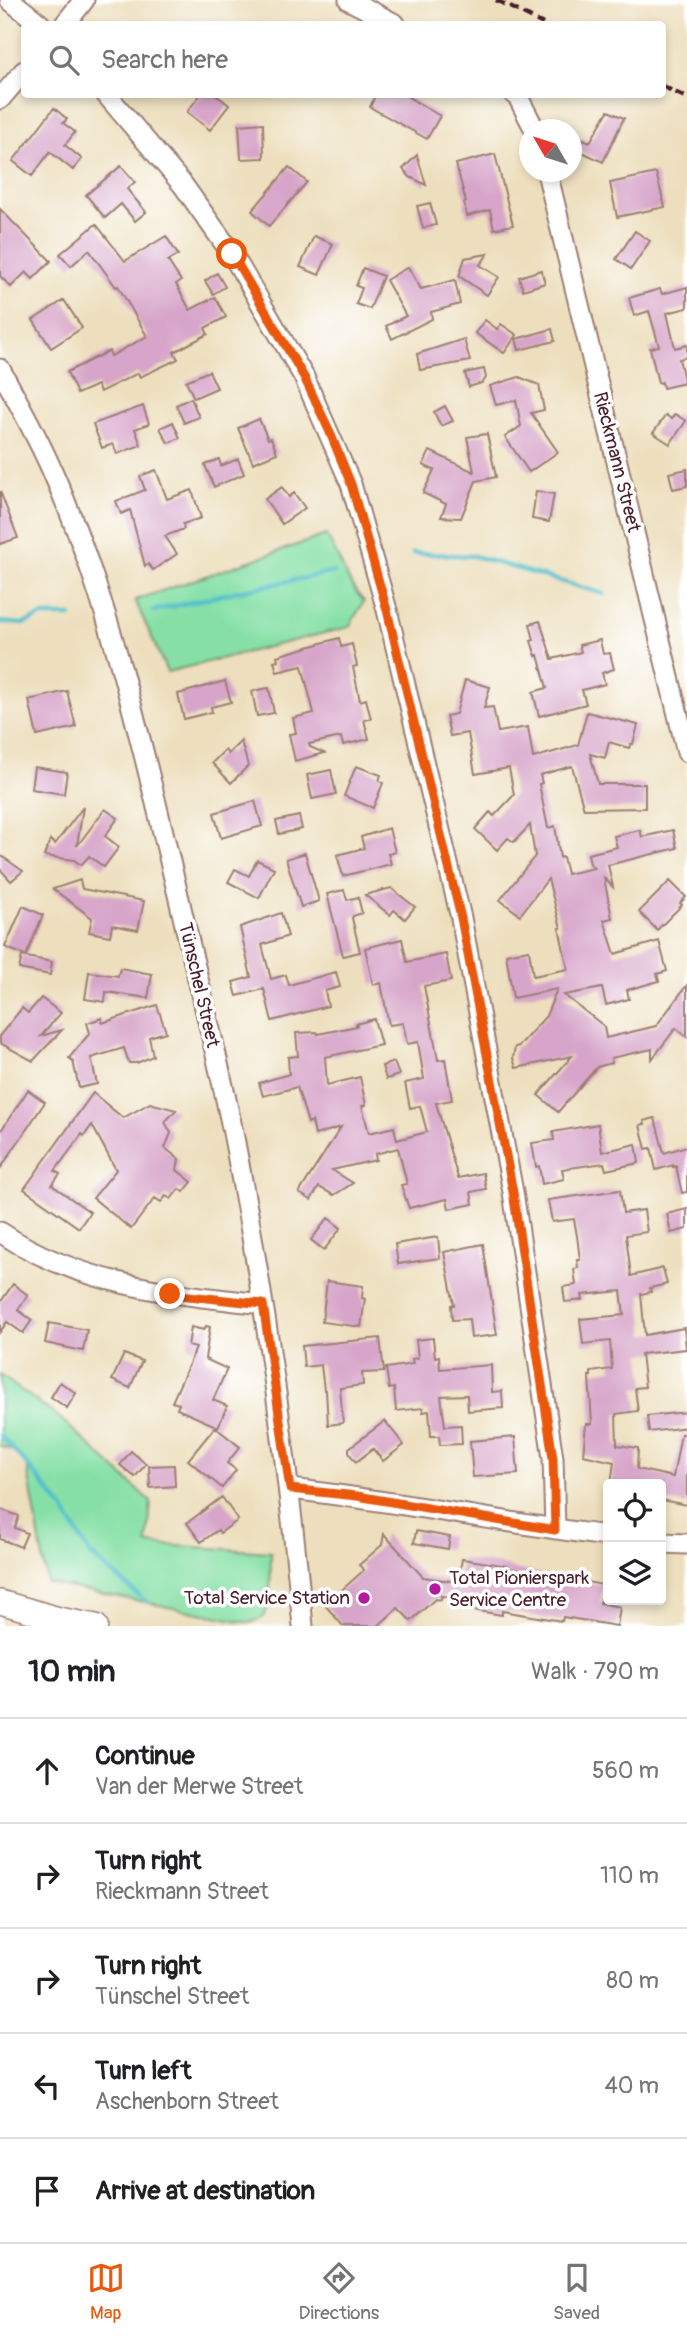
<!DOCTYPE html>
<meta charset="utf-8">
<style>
:root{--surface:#fff;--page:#f2f2f2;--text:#202124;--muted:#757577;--line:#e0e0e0;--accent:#ea580c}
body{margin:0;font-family:Pangolin,sans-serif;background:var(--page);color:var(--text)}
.controls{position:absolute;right:21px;bottom:21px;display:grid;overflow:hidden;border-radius:7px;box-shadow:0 4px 10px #0003}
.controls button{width:63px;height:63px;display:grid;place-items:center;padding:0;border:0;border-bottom:2px solid var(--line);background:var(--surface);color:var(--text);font:35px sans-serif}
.compass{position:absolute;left:519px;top:119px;width:63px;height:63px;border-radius:50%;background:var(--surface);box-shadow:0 4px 10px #0003;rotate:309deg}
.stop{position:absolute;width:21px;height:21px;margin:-16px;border:5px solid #ea580c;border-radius:50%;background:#fff}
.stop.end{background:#ea580c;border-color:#fff;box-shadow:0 2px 7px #0008}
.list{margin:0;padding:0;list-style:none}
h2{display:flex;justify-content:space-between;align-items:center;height:91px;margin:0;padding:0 28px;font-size:30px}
h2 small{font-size:23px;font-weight:400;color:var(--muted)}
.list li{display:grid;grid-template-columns:46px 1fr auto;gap:21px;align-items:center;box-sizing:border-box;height:105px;padding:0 28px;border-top:2px solid var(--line)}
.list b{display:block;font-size:26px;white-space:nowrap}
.list p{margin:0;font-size:23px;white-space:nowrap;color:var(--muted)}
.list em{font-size:23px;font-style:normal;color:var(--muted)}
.icon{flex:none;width:38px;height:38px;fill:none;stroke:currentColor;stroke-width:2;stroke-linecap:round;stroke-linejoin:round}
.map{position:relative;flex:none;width:687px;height:1626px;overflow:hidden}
.search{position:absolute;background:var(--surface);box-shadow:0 4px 10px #0003;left:21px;right:21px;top:21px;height:77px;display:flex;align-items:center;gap:18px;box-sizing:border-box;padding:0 24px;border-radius:7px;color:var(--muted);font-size:26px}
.sheet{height:616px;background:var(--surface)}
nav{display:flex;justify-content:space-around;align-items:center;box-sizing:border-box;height:98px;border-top:2px solid var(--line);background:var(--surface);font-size:19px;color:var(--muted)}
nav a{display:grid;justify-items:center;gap:4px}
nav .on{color:var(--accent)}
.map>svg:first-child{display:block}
.green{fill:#86e0a6;stroke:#688068;stroke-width:2}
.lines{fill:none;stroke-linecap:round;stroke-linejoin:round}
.stream{stroke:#51beca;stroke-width:4.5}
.building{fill:#d7a5c9}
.minor-casing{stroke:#9c7f74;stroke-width:23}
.tertiary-casing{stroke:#9c7f74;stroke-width:26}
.minor{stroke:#fff;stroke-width:19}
.tertiary{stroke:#fff;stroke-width:23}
.rail{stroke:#4a1f2b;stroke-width:4.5;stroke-dasharray:10 5;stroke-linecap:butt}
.route{stroke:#ea580c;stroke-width:9}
.poi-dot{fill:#b5179e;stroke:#fff;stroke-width:2.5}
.labels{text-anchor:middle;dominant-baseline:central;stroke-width:7;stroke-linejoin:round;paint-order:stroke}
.street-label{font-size:19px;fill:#4a1f2b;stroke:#fff}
.poi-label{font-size:19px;fill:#4a1f2b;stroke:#fff;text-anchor:start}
</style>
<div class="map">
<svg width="687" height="1626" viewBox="0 0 687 1626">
<rect width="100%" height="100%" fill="#fff"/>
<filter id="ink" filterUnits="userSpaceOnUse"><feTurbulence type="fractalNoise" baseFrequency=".0143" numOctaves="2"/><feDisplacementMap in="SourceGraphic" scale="14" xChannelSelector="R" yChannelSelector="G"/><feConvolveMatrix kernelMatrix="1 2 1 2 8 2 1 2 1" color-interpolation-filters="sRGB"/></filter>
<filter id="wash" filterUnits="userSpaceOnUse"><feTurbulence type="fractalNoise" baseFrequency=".00686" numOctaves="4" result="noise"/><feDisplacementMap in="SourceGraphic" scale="28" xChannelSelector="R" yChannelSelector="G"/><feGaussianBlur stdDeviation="1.57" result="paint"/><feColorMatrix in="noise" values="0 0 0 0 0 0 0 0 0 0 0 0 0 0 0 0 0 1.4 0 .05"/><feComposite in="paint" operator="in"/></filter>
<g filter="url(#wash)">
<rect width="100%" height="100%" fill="#eddfbd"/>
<path class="green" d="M326,535c15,23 19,47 38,66l-15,26 -182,45 -32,-72z
M0,1375l61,44 90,83 -4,42 124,8 -1,53 -8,13 -12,5 -203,-40 -20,-118 -12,-14 -15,-5z"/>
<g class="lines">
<path class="stream" d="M413,553l61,3 130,38
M153,611l81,-19 100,-20
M0,622l23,2 19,-8h29
M0,1435l27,30 35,42 28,47 55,47"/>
</g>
<g id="blocks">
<path class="building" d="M201,94h14l14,11 -19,25 -23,-18z
M376,94h27l37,22 -13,23 -57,-32z
M54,108l13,11 -4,4 12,9 -10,13 17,14 -9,11 -23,-18 -18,24 -19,-15z
M608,111l16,7 -21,44 -27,-13 5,-11 9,4z
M263,123l1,35 -23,1 -2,-34z
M495,154l18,71 -19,4 -4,-19 -23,6 -3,-13 2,-1 -10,-38z
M417,155l9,30 -16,-8 -7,-8z
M121,166l14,16 -8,7 19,23 -11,9 -14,-17 -16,14 -19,-23z
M289,167l18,15 -38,44 -17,-15z
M656,173l9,34 -48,10 -7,-34z
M430,203l6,22 -13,3 -6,-22z
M0,209l51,52 -18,18 -7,-7 -15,15 -11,-11z
M96,224l29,37 41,-25 12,19 -10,6 13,20 -5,3 14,26 25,-13 11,20 -21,11 3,6 -34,18 4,7 -38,18 -2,-4 -38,19 -3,-7 -20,9 -10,-22 42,-21 2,5 36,-20 -29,-50 -2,1 -27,-37 -18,16 -11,-12z
M635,231l15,10 -19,28 -15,-10z
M314,236l19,8 -14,31 -19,-8z
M488,254l-8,11 19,12 -12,18 -28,-19 6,-18z
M408,267l13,22 34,-9 5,24 -29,8 1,7 -40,20 -6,-13 20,-10 -20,-36z
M363,268l20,8 -13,33 -14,-5 6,-16 -6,-2z
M541,270l4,13 -22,7 -4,-13z
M217,273l8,14 -12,7 -8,-13z
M687,287v21l-20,5 8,35 12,-3v12l-8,2 6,24 -22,5 -1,-6 -4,1 -8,-35 9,-2 -10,-35 -15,5 -5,-18 31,-9 2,5z
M64,300l18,28 -31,20 -18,-28z
M485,320l12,9 4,-5 16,11 -13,18 -29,-20z
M552,329l3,12 -36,9 -3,-11z
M464,339l6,22 -50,9 -3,-16z
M484,369l2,9 -4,5 -13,4 -4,-14z
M209,371l8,17 -23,10 -8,-17z
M519,377l20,8 5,25 -13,3 27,39 -29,20 -24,-35 16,-11 -5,-26 -20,5 -6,-19z
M191,398l8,19 -15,6 -8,-18z
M143,406l6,18 -14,5 6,16 -24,9 -4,-10 -11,4 -9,-24z
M445,406l8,15 -12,5 -7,-14z
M675,414l11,7 -16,23 -17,-11 13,-18 5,4z
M259,419l9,20 3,-1 6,15 -24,10 -15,-35z
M173,422l7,16 -12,5 -8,-15z
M487,434l9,43 -20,4 -15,37 -20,-1 5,-13 -23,-11 11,-23 -11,-5 7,-14 44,21 -7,-35z
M219,459l2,7 17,-7 6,15 -30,13 -9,-22z
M687,469v17l-14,3 -4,-16z
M156,470l11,29 25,-9 9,28 -18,6 1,5 -19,7 12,18 -24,16 -5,-6 -3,2 -15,-56 -9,4 -5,-13 29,-11 -5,-14z
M282,487l7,10 5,-4 11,15 -23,16 -17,-25z
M0,491l18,47 -18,6z
M536,491l18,3 -5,28 -17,-3z
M540,621l12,38 29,-7 -2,-7 21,-5 3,14 7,-1 4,16 -12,4 3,11 -23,6 4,14 -47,12 -6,-24 14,-4 -9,-33 -2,1 -5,-15 3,-1 -4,-16z
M339,638l2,9 11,-3 5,22 -4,1 7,34 6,-2 5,20 -7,1 5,19 -26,6 -2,-8 -32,7 1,3 14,6 -29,8 -6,-27 7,-1 -3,-15 21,-5 -12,-47 -25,6 -3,-11 4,-1 -1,-4z
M465,680l25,7 -6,21 9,-1 5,25 30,-5 5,31 45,-13 9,-33 51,13 -5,19h-2l-2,4 -20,-6 -4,16 -15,-4 8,30h47v24l-61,1 -12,-43 -32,9 2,8 -3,1 9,44 7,-2 5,32 3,-1 4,17 27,-6 -4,-4 -2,-10 29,-7 -3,-11 26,-6 2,7 31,-7 4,18 -69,17 5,22 -9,-9 8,40 -8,2 11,34 44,-13 8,30 -10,3 2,7 -32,9 2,9 -23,6 -4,-17 -38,7 40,31 2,12 50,-12 31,-41v52l-11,-9 -24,31v-10l-41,9 1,5 -15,4 -39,45 -20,-17 34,-39 -56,12 -3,-10 2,-11 4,-1 27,-30 11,-27 -44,9 -7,-44 23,-4 4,26 35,-7 -9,-41h2l-13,-49 -28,36 -20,-15 35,-44 -5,-31 -16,17 -6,-4 -11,12 -22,-21 15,-17 4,4 20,-21 -5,-27 -34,6 -7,-41 -18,3 -4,-20 10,-2z
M225,681l6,21 -20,5 1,5 -28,7 -6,-25z
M269,688l5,25 -17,3 -5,-25z
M67,691l9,36 -39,9 -8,-36z
M241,741l7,25 -17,17 -19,-20 13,-13 3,4z
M356,766l25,9 -2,6 4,2 -10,25 -29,-12z
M34,767l33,5 -3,22 -33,-5z
M331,770l5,24 -24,5 -5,-24z
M255,801l7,25 -41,12 -7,-25z
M83,807l-6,39 28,-37 13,9 -13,18 14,11 -15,20 -15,-11 -8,9 -7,-5 -30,-4 6,-16 5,4z
M299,816l3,13 -23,5 -3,-13z
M389,828l6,24 -7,2 3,10 -48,12 -6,-21 27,-7 -3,-11z
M305,853l14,48 -18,6 -15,-48z
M0,855l23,16 -12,10 -11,-12z
M257,860l17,8 -15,30 -31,-16 7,-13 14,7z
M80,880l2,9 62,12 -6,29 -26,-5 -2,11 -21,-4 3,-14 -39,-29z
M670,881l16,16 -6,6 2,2 -25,25 -18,-18z
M391,888l24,19 -10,12 -11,-9 -4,5 -25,-20z
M344,890l3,10 11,-3 4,16 -9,3 -1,2 8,34 -17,4 -16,-62z
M23,906l20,9 -17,41 -21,-9z
M281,913l7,23 -26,9 9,34 15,-4 3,10 47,-13 4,15 -15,4 3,15 -56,15 -8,-32 -27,7 -4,-14 18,-5 -11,-50z
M402,939l5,23 39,-8 5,27 -27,5 14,74 7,-1 7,41 -16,3 22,75 25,-5 3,16 -15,3 2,12 -24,5 -2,-10 -38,9 -8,-23 6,-1 -9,-36 -23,6 1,6 -44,10 21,13 -19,12 -15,-8 -8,13 -12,-7 42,-66 -26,8 -3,-14 -4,2 -11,-36 -34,9 -4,-13 30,-9 -1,-17 10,-1 -2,-23 21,-1 1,2 39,-8 -1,-2 18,-5 7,26 -56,12 2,28 33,-8 6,28 -4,1 7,27 25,-6 3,13 30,-8 -7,-26 -10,2 -5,-25 19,-4 -6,-37 -11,2 -4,-21 -14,2 -8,-42 -8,2 -8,-37z
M22,956l30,6 -2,13 -31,-6z
M120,968l32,6 -4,24 -42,-6 -1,10 -20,-3 4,-27 29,4z
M41,998l20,15 -20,23 21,-6 -29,31 -33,-18v-8l22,-27 6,5z
M157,1005l9,27 -17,5 4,19 -16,7h-8l-5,-15 -33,10 6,26 -18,4 -6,-27 -4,-3 21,-25 -3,-10 15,-5v5z
M394,1062l5,13 -13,4 -4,-13z
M28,1090l17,12 -45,67v-37z
M93,1093l30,25 27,-15 26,7 -11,12 6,11 -6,15 14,11 -2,11 15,12 -8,10 -5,-3 -8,10 -5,-3 -5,6 -6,-4 -24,31 -38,-31 23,-28 -24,-45 -8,11 -2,-2 -27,37 5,3 -8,11 38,27 -11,16 -55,-39z
M655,1118l9,35 23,-7v46l-5,1 -6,-27 -3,1v-2l-17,5 -5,-22 -5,1 -6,-24 5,-1 -1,-3z
M598,1124l4,28 34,-8 3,19 -33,7 -2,-7 -42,6 2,10 -22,5 -3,-18 -3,1 -4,-24 22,-3 -1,-8z
M620,1190l3,23 21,-3 3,22 -21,3 5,41 32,-8 4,16 -17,4 1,4 -10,2 4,41 39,-7 2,21 -45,5 4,33 -10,1 3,23 -22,3 1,31 21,3 -1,21 36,8 8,-43h6v71l-26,-5v-16h-50l3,-22 -31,-7 3,-31h6l-3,-48h2v-4l21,-3 -2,-28 -27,3 -3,-25 44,-4 -3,-24 -39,4 1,5 -18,2 -2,-15 13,-2 -2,-16 4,-1 -1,-8h3l-3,-24 -3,-17 -22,3 -4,-22z
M687,1209v20l-16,4 -4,-19z
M328,1218l13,10 -17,22 -13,-10z
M438,1237l2,21 -42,6 -3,-20z
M483,1244l14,91 -26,3 -2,-19 -17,1 -1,-15h3l-10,-53z
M327,1281l36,5 -1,12 3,1 -4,28 -39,-5z
M13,1284l15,11 -10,15 14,10 -9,13 -16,-11 -7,10v-29z
M49,1323l38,7 -4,21 -38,-8z
M206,1326l4,1 -5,32 22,10 -14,31 14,6 -9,21 -41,-18 2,-5 -7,-2 24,-54 -8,-2 3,-19 13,3z
M380,1338l4,34 -22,1 1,12 -23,3 3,35 -15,2 -2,-35h-2l-3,-25 -17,2 -2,-21z
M433,1338l2,19 4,-1 1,13 51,-4 1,27 10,-1 1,17 -35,3 -1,-16 -26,1 4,30 16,-1 1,19 -22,1 -1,-9h-8l-2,-25 -6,1v-4l-27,3 -2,-23 -5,1 -3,-21 27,-4 -1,-5 6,-1 -2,-18z
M124,1354l18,7 -12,27 -18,-8z
M60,1382l16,11 -9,15 -16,-11z
M687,1412v15l-38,5 -2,-16z
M385,1421l19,24 -21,16 -10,-12 -17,13 -7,-9v-5z
M215,1427l25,20 -13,16 9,7 -14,18 -34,-28z
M515,1437l3,37 -45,3 -3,-36z
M131,1451l15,13 -11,13 -15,-12z
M174,1465l1,21 -25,2 -1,-22z
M222,1497l16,23 -18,13 -2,-3 -17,12 -14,-19z
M0,1509l19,7 -4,12 12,5 -6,14 -21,-8z
M416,1531l34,6 -2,12 -34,-6z
M384,1534l39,43 35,5 4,-23 47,7v2l94,17 -3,18 20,4 -3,19 -54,-9 -1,4 -60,-10v4l-30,-5 1,-10 -32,-4v4l-6,-1 -24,22 -13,-13 -20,18h-35l-18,-21 39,-35 -5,-5 23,-20z"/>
</g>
</g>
<g filter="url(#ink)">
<use href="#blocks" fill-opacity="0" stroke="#9c7f74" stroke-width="2"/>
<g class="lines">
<g class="minor-casing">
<path id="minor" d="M10,0l30,24
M349,0l46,24
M65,24l19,-24
M106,94l77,91 49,69 72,123 47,107 36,126 74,308 52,274 40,266 2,71
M514,94l4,3 17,33
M0,99l24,-28
M547,172l140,580
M0,369c18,33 36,65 51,99 61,137 93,286 128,431 19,83 41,165 57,249 30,158 52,318 67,478
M0,1232c79,53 171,62 263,72
M290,1489c107,12 212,34 318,47
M661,1543l26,1"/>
</g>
<g class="tertiary-casing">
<path id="tertiary" d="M0,1602l59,17 37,7"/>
</g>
<use href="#minor" class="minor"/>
<use href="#tertiary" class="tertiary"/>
<path class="rail" d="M496,0l47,24
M662,86l25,12"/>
</g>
</g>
<g class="lines" filter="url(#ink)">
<path class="route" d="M170,1294l93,10 27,185 67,7 198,34 -2,-72 -40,-266 -52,-274 -74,-308 -36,-126 -22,-54 -25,-53 -72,-123"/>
</g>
<g class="poi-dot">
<circle cx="435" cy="1589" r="7"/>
<circle cx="364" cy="1598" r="7"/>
</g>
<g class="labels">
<g class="street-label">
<text transform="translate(617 462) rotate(76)">Rieckmann Street</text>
<text transform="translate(199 985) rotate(77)">Tünschel Street</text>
</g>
<g class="poi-label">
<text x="449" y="1578">Total Pionierspark<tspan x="449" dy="22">Service Centre</tspan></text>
<text x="350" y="1598" text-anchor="end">Total Service Station</text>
</g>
</g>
</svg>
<div class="controls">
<button><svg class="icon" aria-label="locate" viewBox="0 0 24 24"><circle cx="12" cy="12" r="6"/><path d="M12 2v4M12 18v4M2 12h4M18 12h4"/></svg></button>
<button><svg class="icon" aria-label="layers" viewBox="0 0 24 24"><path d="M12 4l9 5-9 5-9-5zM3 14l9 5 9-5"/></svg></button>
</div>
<svg class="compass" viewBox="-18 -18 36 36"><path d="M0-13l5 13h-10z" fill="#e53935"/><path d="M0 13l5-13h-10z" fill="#757577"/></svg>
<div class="stop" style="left:232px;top:254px"></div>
<div class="stop end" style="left:170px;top:1294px"></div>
<div class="search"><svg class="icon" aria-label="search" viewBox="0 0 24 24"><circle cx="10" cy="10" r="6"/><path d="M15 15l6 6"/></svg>Search here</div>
</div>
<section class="sheet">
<h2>10 min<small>Walk · 790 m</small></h2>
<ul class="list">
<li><svg class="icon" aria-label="ahead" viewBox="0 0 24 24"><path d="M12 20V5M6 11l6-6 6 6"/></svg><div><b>Continue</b><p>Van der Merwe Street</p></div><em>560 m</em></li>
<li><svg class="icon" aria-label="right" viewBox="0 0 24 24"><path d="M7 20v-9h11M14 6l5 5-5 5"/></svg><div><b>Turn right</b><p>Rieckmann Street</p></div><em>110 m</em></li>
<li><svg class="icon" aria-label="right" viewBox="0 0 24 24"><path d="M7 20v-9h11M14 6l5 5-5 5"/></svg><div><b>Turn right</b><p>Tünschel Street</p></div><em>80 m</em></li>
<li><svg class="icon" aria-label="left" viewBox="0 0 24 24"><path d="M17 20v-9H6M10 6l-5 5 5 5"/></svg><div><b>Turn left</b><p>Aschenborn Street</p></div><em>40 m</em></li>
<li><svg class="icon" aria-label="arrive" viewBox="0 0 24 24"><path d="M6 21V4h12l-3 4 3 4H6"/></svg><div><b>Arrive at destination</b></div></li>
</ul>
</section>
<nav>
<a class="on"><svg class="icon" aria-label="map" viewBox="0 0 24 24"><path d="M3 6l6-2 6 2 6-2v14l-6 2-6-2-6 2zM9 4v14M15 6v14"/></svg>Map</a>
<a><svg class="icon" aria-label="directions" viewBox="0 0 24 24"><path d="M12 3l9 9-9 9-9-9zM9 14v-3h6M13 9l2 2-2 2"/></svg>Directions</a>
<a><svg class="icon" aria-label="saved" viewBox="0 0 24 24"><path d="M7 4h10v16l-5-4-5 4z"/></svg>Saved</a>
</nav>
